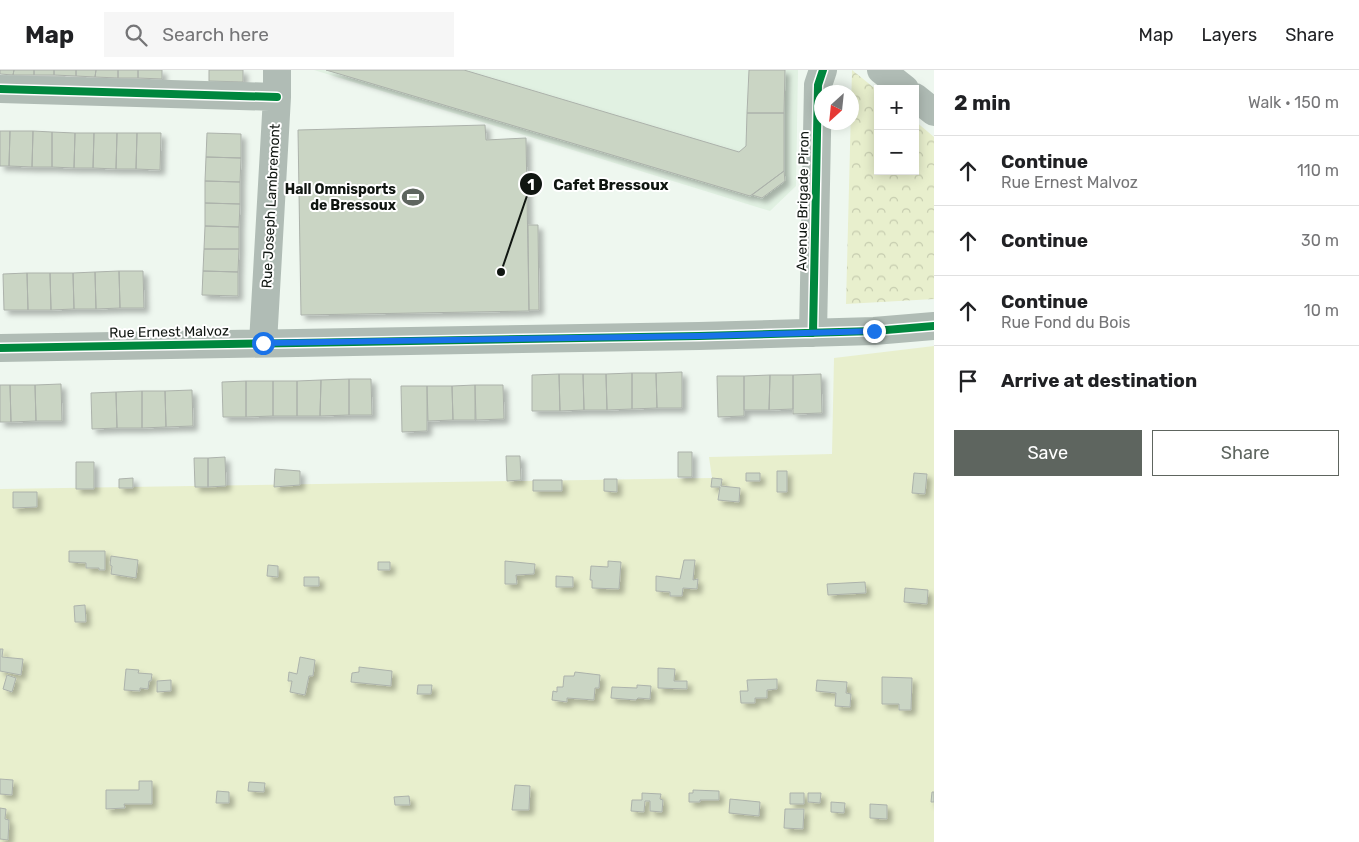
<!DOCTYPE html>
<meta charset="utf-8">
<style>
:root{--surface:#fff;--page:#f6f6f6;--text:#202124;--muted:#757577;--line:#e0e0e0;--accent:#5e655f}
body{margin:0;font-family:Rubik,sans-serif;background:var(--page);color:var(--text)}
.controls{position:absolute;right:15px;top:15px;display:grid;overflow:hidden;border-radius:0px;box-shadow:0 2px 12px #0003}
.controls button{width:45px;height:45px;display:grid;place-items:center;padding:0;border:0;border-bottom:1px solid var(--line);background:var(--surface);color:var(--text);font:25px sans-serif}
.compass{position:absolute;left:814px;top:15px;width:45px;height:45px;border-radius:50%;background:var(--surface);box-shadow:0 2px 12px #0003;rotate:207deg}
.stop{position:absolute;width:15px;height:15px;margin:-11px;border:4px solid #1a73e8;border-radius:50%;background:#fff}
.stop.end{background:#1a73e8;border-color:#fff;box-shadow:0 1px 5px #0008}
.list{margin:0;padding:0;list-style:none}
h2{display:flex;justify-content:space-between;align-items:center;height:65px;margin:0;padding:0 20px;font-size:21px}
h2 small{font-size:16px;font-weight:400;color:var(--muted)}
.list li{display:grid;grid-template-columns:32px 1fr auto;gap:15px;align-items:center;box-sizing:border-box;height:70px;padding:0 20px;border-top:1px solid var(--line)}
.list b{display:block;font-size:19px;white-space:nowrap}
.list p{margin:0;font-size:16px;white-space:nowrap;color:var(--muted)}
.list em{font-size:16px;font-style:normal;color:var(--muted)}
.actions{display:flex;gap:10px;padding:15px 20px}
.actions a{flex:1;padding:11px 0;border:1px solid var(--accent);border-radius:0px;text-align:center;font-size:18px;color:var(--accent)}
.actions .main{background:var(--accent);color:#fff}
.icon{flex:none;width:28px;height:28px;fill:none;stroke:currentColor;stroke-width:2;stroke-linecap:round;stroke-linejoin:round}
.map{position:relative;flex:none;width:934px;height:772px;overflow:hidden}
header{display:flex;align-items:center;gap:30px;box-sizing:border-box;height:70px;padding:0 25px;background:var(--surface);border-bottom:1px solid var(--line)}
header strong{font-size:24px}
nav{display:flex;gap:28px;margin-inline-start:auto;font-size:18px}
.search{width:350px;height:45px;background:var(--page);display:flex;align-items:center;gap:12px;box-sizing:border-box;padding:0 18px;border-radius:0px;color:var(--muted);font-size:19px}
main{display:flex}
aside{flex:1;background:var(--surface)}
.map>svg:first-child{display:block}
.built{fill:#e1f1e2}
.green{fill:#e8efcd}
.forest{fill:url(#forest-crowns)}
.building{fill:#cad5c4;stroke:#acb2ab;filter:url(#shadow)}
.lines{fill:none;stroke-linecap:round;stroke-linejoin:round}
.street{stroke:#b0bcb5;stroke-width:28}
.cycleway-casing{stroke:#fff;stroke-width:11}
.cycleway{stroke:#00873e;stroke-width:8}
.route{stroke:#1a73e8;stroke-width:6}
.labels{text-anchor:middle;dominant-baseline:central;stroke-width:4;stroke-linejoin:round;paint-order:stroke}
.poi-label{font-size:14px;font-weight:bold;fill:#101611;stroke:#fff;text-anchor:end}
.street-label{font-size:14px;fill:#101611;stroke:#fff}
.leader{fill:none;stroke:#101611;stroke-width:2}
.callout-dot{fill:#101611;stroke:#fff;stroke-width:2}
.mark-label{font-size:15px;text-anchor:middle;font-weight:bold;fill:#fff}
.callout-label{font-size:15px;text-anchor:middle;font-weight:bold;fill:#101611;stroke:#fff;stroke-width:4;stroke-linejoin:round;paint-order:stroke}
</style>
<header>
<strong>Map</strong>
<div class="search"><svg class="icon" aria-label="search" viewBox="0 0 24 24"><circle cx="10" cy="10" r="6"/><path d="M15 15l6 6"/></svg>Search here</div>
<nav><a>Map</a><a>Layers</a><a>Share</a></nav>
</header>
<main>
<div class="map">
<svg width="934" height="772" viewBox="0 0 934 772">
<defs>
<pattern id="forest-crowns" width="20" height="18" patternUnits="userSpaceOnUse" patternTransform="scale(1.25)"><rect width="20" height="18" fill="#e8efcd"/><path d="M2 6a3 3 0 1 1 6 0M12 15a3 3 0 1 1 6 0" fill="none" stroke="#c6ccaf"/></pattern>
<filter id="shadow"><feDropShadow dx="4.5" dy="4.5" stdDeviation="2.5" flood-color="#0004"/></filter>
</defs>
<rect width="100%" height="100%" fill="#eef7ef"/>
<path class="built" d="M314,0h484l-2,116 -26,25z"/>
<path class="green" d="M934,276v496h-934v-353l712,-11 -3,-21 123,-3 2,-96z"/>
<path class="forest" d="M852,0l26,21v80h37v-50l19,16v162l-88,5z"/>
<path class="building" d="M0,0h14l-1,5 -13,-1z
M14,0h20v5h-21z
M34,0h20v5h-20z
M54,0h22v6l-22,-1z
M76,0h20l-1,7 -19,-1z
M96,0h22v8l-23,-1z
M118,0h20v8h-20z
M138,0h24v9l-24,-1z
M209,0h34v12l-34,-1z
M326,0h138l275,82 7,-6 1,-33h37v58l-34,25z
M749,0h36l-1,43h-37z
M485,55l1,15 40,-2 3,173 -228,4 -3,-185z
M0,61h10l-1,35h-9z
M10,61h23l-1,36 -23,-1z
M33,61l19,1v35h-20z
M52,62l23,1 -1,35 -22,-1z
M75,63h19l-1,35h-19z
M94,63h23l-1,36 -23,-1z
M117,63h20l-1,36h-20z
M137,63h24l-1,37 -24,-1z
M207,63l34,1v24l-35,-1z
M206,87l35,1 -1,24 -35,-1z
M784,101l1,10 -23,17 -10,-3z
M205,111l35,1v22l-35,-1z
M205,133l35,1 -1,23 -34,-1z
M528,155h10l1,85h-10z
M205,156l34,1v22h-35z
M204,179h35l-1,23 -35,-1z
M119,201l1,37 -24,1 -1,-37z
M119,201h24l1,37h-24z
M203,201l35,1v24l-36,-1z
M95,202l1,37h-22l-1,-36z
M27,203l1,37h-24l-1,-36z
M27,203h23l1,37h-23z
M50,203h23l1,36 -23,1z
M682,302v36h-25l-1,-35z
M632,303v36l-25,1 -1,-36z
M632,303h24l1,35 -25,1z
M559,304l1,37h-28v-36z
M559,304h24l1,36 -24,1z
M583,304h23l1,36h-23z
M821,304l1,39 -29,1v-39z
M770,305h23v34l-24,1z
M770,305l-1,35h-25v-34z
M717,306h27v40l-26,1z
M349,309v36l-29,1 1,-36z
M349,309h22l1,36h-23z
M321,310l-1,36h-23v-35z
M246,311v36h-23l-1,-35z
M246,311h27v35l-27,1z
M273,311h24v35h-24z
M61,314l1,37h-26l-1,-36z
M0,315h10l1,37h-11z
M10,315h25l1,36 -25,1z
M475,315v35h-22l-1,-34z
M475,315h28l1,34 -28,1z
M401,316h26v45l-25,1z
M427,316h25l1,34 -25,1z
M192,320l1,36 -27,1 -1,-36z
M142,321v37h-25l-1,-36z
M142,321h23l1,36 -24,1z
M116,322l1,36 -25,1 -1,-36z
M678,382h14v25h-14z
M506,386h14l1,24 -14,1z
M225,387l1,29 -18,1v-29z
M194,388h14v29h-13z
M76,392h18v27h-18z
M275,399l25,2v14l-26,2z
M777,401h10v21h-10z
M746,403h14v8h-14z
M914,403l13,1 -2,20 -13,-1z
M133,408v10h-14v-9z
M712,408l10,1 -1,7 19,2 -1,14 -21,-2 2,-13h-9z
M604,409h13v13l-13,-1z
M533,410h29v11h-29z
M13,422h24v15l-24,1z
M69,481h36v19h-6v-2h-13v-5l-17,-1z
M111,486l27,4 -2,18 -25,-4 1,-8 -2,-1z
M684,490h11l-2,20 5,-1 -1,10 -14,-1 -1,8h-12v-4l-14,-1v-15l24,3z
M505,491l30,3 -1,10 -18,1 1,9h-12z
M608,491l13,1 -2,27 -27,-1v-8h-2l1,-14 17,1z
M378,492h12v8h-12z
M268,495l10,1v11l-11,-1z
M556,506l17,1v10h-17z
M304,507h15v9h-15z
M865,512l1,11 -38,2 -1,-11z
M905,518l23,2 -1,14 -23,-2z
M85,535l1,17h-11l-1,-16z
M0,579h3l-1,8 21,2 -2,16 -21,-4z
M300,587l15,3 -2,16h-4l-4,19 -15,-3 2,-11h-4l1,-9 8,2z
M359,597l33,4 -1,15 -40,-4 1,-9 7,-1z
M658,598l17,1 -1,12h13v8l-29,-1z
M126,599l13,1 -1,3 14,1 -1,7h-2l-1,8 -8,-1v3l-16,-1z
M575,602l25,3 -1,13h-4l-1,12 -27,-2v4l-15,-2 1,-9 4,1v-5h6l1,-11h10z
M7,605l9,3 -4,14 -9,-3z
M882,607l30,1 -1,32h-12v-6h-17z
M777,609v10l-10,1v8h-12v5h-14l-1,-12h8l-1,-11z
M171,610v11l-14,1v-11z
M817,610l30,2 -1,11 5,1 -1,13 -15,-1 1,-13 -20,-2z
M418,615h14l-1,9h-14z
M637,615l14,1 -1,13 -12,-1 -2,2 -25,-2 1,-11 25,1z
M0,709l13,1 -1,15 -12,-1z
M139,711h13v23h-28l1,4 -19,1v-19h33z
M249,712l16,1 -1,9 -16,-1z
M515,715l15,1 -1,24h-17z
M693,720l26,1v9h-19v2h-11v-9h4z
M217,721l12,1v11h-13z
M932,722h2v10h-3z
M642,723l19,1 -1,5 3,1 -1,12 -12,-1v-10h-5l-1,11 -13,-1 1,-11h10z
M790,723h14v11h-14z
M808,723h13l-1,10 -12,-1z
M409,726l1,9h-15l-1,-8z
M730,729l30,3 -1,14 -30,-3z
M831,732l14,1 -1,10 -13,-1z
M870,734l17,1v14l-17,-1z
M0,738l6,1 -1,10 4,1 -1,20 -8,-1z
M785,739h19l-1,20 -19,-1z"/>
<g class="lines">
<path class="street" d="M881,0l24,19
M0,19l277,8
M915,27l19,15
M813,263l5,-248 5,-15
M263,273l14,-246v-27
M0,278l699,-12 175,-5 60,-5"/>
<g class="cycleway-casing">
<path id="cycleway" d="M0,19l277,8
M813,263l5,-248 5,-15
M0,278l699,-12 175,-5 60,-5"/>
</g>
<use href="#cycleway" class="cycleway"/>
</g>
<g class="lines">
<path class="route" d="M263,273l436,-7 175,-5"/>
</g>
<defs>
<g id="stadium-bare" transform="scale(1.725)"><path d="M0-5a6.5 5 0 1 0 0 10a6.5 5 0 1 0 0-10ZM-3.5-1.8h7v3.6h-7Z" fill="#5e655f" stroke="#fff" stroke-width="2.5" paint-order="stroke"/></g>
</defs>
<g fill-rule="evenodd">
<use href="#stadium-bare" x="413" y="127"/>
</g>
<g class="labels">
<g class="poi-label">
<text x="396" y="119">Hall Omnisports<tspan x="396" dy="16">de Bressoux</tspan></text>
</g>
<g class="street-label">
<text transform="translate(803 131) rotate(-89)">Avenue Brigade Piron</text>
<text transform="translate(271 136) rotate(-87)">Rue Joseph Lambremont</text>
<text transform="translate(169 262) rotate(-1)">Rue Ernest Malvoz</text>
</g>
</g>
<path class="leader" d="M501 202L531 114"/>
<g class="callout-dot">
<circle cx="501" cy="202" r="5"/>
<circle cx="531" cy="114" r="12"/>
</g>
<g class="mark-label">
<text x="531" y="120">1</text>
</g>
<g class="callout-label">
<text x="611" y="120">Cafet Bressoux</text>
</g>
</svg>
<div class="controls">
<button>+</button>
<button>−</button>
</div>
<svg class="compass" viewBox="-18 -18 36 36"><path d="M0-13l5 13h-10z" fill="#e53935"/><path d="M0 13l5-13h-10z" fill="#757577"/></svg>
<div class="stop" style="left:263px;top:273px"></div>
<div class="stop end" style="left:874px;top:261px"></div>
</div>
<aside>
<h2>2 min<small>Walk · 150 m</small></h2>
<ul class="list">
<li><svg class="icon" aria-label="ahead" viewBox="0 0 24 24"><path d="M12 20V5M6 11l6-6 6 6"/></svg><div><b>Continue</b><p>Rue Ernest Malvoz</p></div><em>110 m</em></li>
<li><svg class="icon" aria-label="ahead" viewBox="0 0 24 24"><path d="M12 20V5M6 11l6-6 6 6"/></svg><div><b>Continue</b></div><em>30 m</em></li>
<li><svg class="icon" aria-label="ahead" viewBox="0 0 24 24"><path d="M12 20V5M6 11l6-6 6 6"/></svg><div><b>Continue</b><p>Rue Fond du Bois</p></div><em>10 m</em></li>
<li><svg class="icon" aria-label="arrive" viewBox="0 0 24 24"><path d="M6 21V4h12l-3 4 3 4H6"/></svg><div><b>Arrive at destination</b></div></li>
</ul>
<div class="actions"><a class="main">Save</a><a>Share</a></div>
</aside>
</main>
